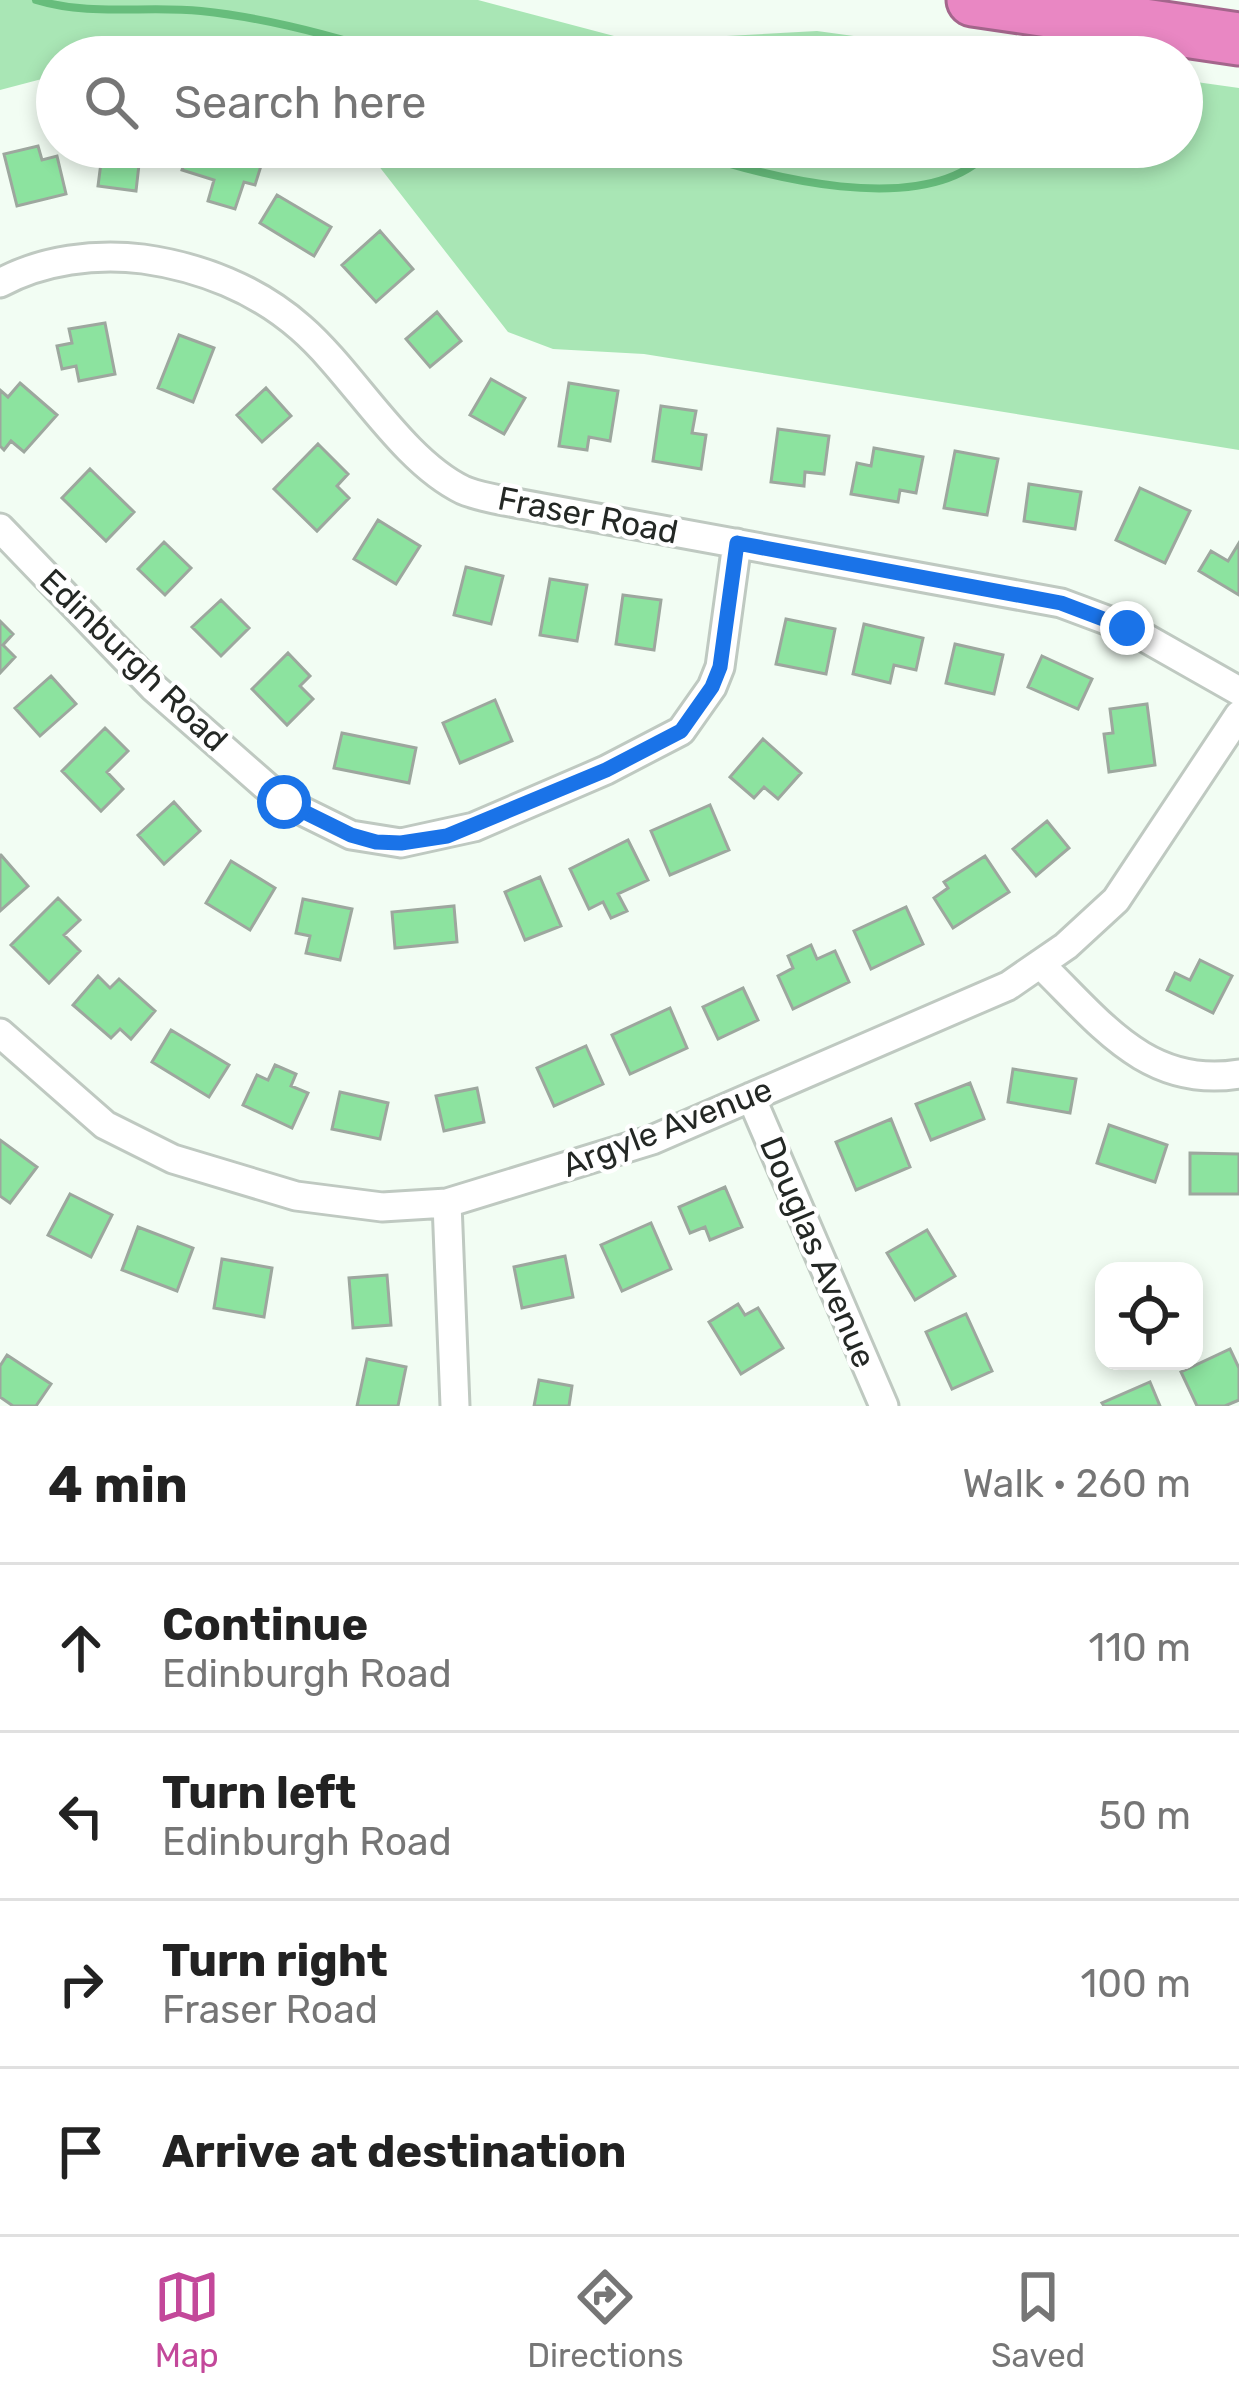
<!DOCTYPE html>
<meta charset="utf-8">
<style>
:root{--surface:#fff;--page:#f6f6f6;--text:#222;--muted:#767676;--line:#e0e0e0;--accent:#c3489a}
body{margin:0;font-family:Rubik,sans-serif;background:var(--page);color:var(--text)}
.controls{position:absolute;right:36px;bottom:36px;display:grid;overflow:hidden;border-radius:24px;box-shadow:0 6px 18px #0003}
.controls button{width:108px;height:108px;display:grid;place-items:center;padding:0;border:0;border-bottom:3px solid var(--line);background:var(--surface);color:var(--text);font:60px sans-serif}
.stop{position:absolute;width:36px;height:36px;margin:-27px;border:9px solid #1a73e8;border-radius:50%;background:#fff}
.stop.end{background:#1a73e8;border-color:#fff;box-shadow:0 3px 12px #0008}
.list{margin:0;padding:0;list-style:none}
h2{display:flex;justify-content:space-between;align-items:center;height:156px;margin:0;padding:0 48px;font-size:51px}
h2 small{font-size:39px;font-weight:400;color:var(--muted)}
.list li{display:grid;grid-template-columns:78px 1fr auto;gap:36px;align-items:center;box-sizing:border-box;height:168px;padding:0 48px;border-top:3px solid var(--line)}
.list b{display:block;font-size:45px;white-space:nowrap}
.list p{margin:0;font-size:39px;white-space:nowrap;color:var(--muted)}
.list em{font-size:39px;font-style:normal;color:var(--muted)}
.icon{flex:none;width:66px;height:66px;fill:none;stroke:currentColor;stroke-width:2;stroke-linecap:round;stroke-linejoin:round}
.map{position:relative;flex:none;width:1239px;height:1406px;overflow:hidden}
.search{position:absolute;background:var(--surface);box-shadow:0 6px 18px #0003;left:36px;right:36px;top:36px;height:132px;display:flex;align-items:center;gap:30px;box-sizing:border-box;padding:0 42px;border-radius:66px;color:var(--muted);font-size:45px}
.sheet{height:828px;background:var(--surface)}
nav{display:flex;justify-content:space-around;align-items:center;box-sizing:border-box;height:168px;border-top:3px solid var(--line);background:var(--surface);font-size:33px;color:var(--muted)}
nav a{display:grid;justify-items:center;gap:6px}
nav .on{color:var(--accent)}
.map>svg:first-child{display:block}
.green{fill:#a9e6b5}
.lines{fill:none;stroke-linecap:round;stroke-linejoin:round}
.stream{stroke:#67bd7c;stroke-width:8}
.building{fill:#8ce39f;stroke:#9da79e;stroke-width:3}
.minor-casing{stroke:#bfc9c1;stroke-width:33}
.motorway-casing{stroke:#a4668c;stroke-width:57}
.minor{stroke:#fff;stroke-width:27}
.motorway{stroke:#e987c3;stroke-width:51}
.route{stroke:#1a73e8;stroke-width:15}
.labels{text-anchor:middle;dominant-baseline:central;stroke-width:9;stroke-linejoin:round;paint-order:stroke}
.street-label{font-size:33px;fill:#242825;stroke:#fff}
</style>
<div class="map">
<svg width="1239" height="1406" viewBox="0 0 1239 1406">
<rect width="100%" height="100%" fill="#f2fdf3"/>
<path class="green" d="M0,0h478l155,41 184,-10 191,26h-804l-43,-13 -42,13h-62v18l-57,15z
M1182,80l57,8v362l-595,-96 -91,-5 -45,-17 -144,-185h818z"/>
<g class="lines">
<path class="stream" d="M36,0c56,17 109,5 165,11 68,7 134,25 198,46
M1027,57l5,-11
M675,147c80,27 255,78 318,0"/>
</g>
<path class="building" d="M38,146l4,14 15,-4 9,38 -49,12 -13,-52z
M103,147h38l-5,44 -38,-5z
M189,147l77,3 -11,35 -11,-3 -9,27 -27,-8 6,-21 -32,-10z
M277,195l54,32 -17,29 -54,-33z
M380,231l33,38 -37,33 -34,-37z
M437,312l24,29 -31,26 -24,-28z
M105,323l10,51 -36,7 -3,-15 -14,3 -5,-23 15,-3 -3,-14z
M179,335l35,13 -21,54 -35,-14z
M491,379l34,19 -21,36 -34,-19z
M20,383l37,32 -33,37 -13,-11 -7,9 -4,-4v-56l8,7z
M569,383l49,8 -8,50 -21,-4 -2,13 -28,-4z
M266,388l25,28 -29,26 -25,-27z
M661,406l35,5 -4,22 14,2 -5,34 -48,-8z
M778,429l51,7 -5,38 -19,-2 -1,14 -33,-4z
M318,444l30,30 -11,12 12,12 -32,33 -43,-42z
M874,448l49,9 -7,36 -16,-3 -2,12 -47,-8 6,-31 14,3z
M955,451l43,8 -11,56 -43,-7z
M90,469l44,43 -28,29 -44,-43z
M1029,484l52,8 -6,37 -51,-8z
M1140,488l50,23 -25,52 -49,-23z
M378,520l42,26 -24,38 -42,-25z
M164,542l27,26 -26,27 -27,-26z
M1239,543v52l-40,-24 12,-20 17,10z
M466,567l37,9 -12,48 -37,-9z
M550,579l37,6 -10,56 -37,-6z
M623,595l38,5 -7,50 -38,-6z
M221,600l28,28 -28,28 -29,-29z
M786,619l49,10 -9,45 -50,-10z
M0,621l13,13 -10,11 12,12 -15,16z
M864,624l59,14 -7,32 -22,-5 -4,18 -37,-9z
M955,644l48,11 -9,39 -48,-11z
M288,653l22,23 -10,10 13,13 -26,26 -35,-36z
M1042,656l50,23 -14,30 -50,-22z
M51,676l25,28 -36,32 -25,-28z
M495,700l17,41 -52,22 -17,-40z
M1147,704l8,61 -46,7 -5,-38 9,-1 -3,-24z
M105,728l23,23 -21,21 16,17 -22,22 -39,-40z
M342,733l74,15 -7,35 -75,-15z
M763,739l38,34 -23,26 -14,-12 -10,11 -24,-21z
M174,802l26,29 -36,33 -26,-29z
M710,805l19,45 -59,25 -19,-44z
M1047,821l22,27 -33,28 -23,-27z
M628,840l20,40 -30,14 9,17 -16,7 -8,-16 -14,7 -19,-40z
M1,855l27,31 -28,25v-56z
M985,856l24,36 -56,36 -19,-30 14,-10 -4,-6z
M231,861l44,27 -25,42 -44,-27z
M540,877l21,49 -36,14 -20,-48z
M58,898l22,22 -16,15 16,16 -31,32 -38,-38z
M303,899l49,10 -12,51 -34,-7 4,-17 -14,-3z
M454,906l3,36 -62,6 -3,-36z
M906,907l17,37 -52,25 -17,-38z
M811,945l6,14 18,-8 14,31 -56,27 -15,-33 15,-8 -5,-12z
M1200,960l32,16 -19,37 -46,-23 8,-17 15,7z
M98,976l12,12 9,-9 36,32 -24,28 -11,-10 -9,9 -38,-33z
M743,988l15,32 -40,19 -15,-32z
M670,1008l17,40 -57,26 -18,-39z
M171,1030l58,35 -20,32 -57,-35z
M586,1046l17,38 -49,22 -17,-38z
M275,1065l21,9 -5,12 17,7 -16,35 -49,-23 14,-30 11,5z
M1013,1069l63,10 -6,34 -62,-11z
M970,1083l14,36 -53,21 -15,-36z
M477,1088l7,34 -40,9 -8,-35z
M340,1092l48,11 -8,36 -48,-10z
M891,1119l19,48 -54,23 -20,-48z
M1109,1125l58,20 -12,37 -58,-19z
M0,1140l37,27 -27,36 -10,-7z
M1190,1153l49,1v40h-49z
M725,1187l17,40 -32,13 -5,-13 -15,6 -11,-26z
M70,1194l42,21 -21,42 -43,-22z
M651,1223l20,46 -49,22 -21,-46z
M138,1227l55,21 -16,43 -55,-21z
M927,1230l28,46 -40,24 -28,-47z
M565,1256l8,41 -51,11 -8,-41z
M222,1259l50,9 -8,49 -50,-9z
M387,1275l4,50 -38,3 -4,-50z
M738,1304l7,11 13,-7 25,40 -42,26 -32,-52z
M966,1314l26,57 -40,18 -26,-57z
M1230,1349l9,19v32l-14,6h-28l-16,-34z
M7,1355l44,29 -15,22h-23l-13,-9v-31z
M367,1359l39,8 -8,39h-41z
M539,1380l33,6 -3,20h-35z
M1150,1382l10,24h-56l-2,-3z"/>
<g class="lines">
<g class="minor-casing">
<path id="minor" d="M0,283c42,-23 96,-30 143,-24 57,8 114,30 158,69 52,45 100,132 162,162 11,5 24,7 36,10l562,103 67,25 111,63
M0,528l153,159 131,115 67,33 50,8 73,-16 132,-57 75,-39 31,-44 8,-20 17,-124
M1040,964c60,58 107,125 199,110
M0,1033l105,92 68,34 123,37 86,11 65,-4 205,-63 356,-154 58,-40 50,-46 123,-185
M751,1097l133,309
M447,1203l8,203"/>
</g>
<g class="motorway-casing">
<path id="motorway" d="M973,0l266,39"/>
</g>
<use href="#minor" class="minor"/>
<use href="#motorway" class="motorway"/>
</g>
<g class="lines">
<path class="route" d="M284,802l67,33 25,7 25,1 46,-7 159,-66 75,-39 31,-44 8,-20 17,-124 324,60 66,25"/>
</g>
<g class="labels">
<g class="street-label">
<text transform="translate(588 515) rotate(11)">Fraser Road</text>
<text transform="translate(134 660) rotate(44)">Edinburgh Road</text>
<text transform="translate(667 1127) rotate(-21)">Argyle Avenue</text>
<text transform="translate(818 1252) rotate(67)">Douglas Avenue</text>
</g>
</g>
</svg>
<div class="controls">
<button><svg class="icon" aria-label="locate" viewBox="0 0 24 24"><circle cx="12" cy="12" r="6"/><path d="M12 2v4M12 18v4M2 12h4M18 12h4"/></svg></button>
</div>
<div class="stop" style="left:284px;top:802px"></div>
<div class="stop end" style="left:1127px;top:628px"></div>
<div class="search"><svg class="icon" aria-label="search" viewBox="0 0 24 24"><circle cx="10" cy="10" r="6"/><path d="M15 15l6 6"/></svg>Search here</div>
</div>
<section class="sheet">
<h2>4 min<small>Walk · 260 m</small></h2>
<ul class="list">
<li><svg class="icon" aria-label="ahead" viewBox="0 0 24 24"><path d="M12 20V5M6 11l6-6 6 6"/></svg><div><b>Continue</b><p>Edinburgh Road</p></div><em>110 m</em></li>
<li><svg class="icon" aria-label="left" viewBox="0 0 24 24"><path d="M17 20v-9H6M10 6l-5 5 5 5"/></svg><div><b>Turn left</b><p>Edinburgh Road</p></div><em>50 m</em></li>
<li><svg class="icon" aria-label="right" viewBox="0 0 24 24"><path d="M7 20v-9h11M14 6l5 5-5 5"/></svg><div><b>Turn right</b><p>Fraser Road</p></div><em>100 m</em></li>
<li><svg class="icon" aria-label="arrive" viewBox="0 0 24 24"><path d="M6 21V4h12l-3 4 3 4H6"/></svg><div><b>Arrive at destination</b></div></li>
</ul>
</section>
<nav>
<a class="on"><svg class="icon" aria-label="map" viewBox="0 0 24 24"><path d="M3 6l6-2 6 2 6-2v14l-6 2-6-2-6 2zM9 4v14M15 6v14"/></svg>Map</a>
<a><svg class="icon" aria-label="directions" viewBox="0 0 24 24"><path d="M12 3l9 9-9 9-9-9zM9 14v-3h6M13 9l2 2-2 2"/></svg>Directions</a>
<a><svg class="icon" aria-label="saved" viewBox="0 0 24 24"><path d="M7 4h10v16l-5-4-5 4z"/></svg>Saved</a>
</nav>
